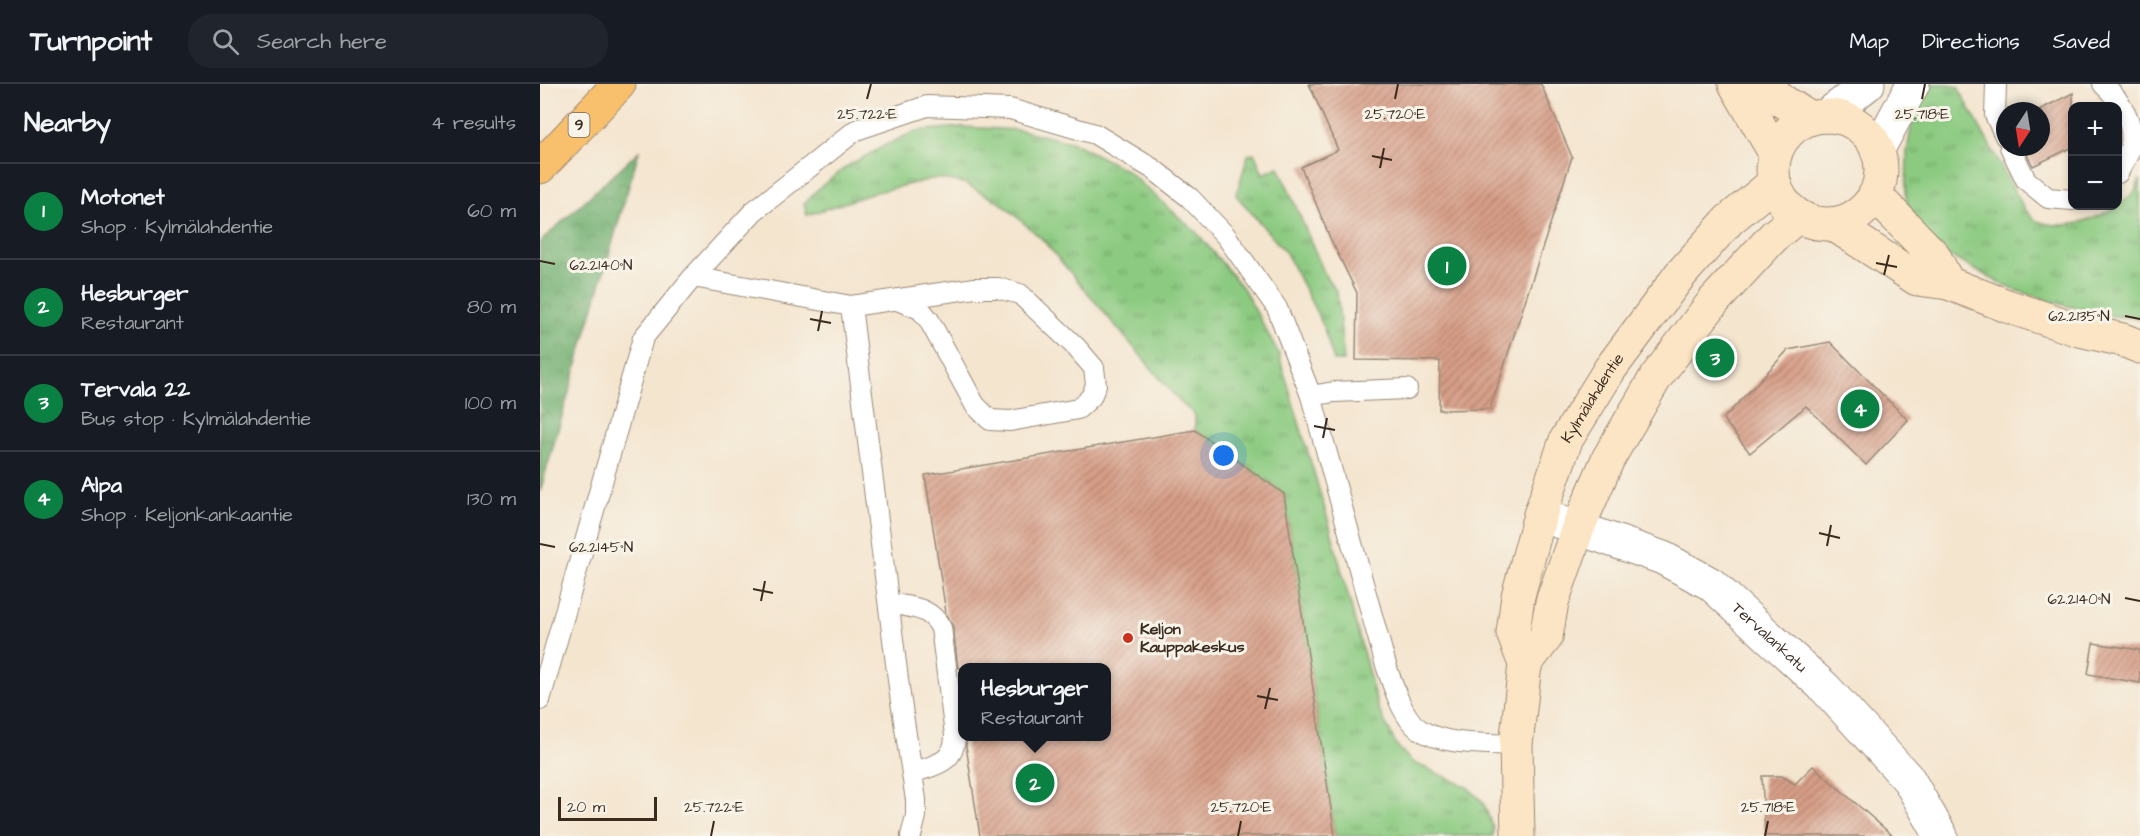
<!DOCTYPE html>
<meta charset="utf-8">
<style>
:root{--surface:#171b24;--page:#20242c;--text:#f1f3f6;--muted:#9ea1a6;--line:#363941;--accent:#0b8043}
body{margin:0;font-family:"Architects Daughter",sans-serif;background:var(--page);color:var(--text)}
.controls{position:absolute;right:18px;top:18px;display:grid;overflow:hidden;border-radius:12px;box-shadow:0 3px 9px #0003}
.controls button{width:54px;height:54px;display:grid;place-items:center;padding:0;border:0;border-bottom:2px solid var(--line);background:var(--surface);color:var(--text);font:30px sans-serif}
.compass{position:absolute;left:1456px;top:18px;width:54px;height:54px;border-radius:50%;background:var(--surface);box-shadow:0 3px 9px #0003;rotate:192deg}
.scale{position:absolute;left:18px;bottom:15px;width:99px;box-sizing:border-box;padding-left:6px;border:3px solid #3b2a1e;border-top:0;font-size:16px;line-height:21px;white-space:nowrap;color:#3b2a1e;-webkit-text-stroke:4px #f7f3e8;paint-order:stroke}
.you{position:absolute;left:684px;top:372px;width:21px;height:21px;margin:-15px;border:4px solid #fff;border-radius:50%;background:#1a73e8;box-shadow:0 0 0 9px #1a73e833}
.badge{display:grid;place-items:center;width:39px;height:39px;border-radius:50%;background:var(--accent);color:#fff;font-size:20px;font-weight:700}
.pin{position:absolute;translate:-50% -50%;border:3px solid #fff;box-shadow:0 2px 6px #0006}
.popup{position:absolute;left:418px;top:579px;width:153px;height:78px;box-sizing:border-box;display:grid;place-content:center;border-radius:12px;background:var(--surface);filter:drop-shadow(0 2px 4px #0005);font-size:20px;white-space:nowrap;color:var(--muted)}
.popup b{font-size:22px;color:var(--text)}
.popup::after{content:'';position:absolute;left:50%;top:100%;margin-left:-12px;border:12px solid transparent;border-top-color:var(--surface)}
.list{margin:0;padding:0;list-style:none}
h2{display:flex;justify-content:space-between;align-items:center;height:78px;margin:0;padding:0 24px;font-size:26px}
h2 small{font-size:20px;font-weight:400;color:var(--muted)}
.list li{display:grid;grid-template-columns:39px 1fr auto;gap:18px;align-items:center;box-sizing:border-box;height:96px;padding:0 24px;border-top:2px solid var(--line)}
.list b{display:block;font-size:22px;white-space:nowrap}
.list p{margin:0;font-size:20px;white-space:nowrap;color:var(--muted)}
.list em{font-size:20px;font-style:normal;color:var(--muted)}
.icon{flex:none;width:33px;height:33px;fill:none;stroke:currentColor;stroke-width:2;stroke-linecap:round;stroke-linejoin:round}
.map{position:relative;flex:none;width:1600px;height:752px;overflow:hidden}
header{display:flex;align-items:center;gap:36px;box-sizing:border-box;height:84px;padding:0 30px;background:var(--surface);border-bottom:2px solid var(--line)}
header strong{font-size:28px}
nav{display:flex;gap:33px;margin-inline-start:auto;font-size:21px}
.search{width:420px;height:54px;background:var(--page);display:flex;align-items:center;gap:15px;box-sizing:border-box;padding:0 21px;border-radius:24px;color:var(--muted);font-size:22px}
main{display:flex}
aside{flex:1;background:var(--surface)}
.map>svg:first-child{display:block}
.grass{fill:url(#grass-tufts);stroke:#637a4f;stroke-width:1.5}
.forest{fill:url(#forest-crowns);stroke:#566c46;stroke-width:1.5}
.building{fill:url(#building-hatch)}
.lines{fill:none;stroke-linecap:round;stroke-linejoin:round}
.lane-casing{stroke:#988876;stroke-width:22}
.street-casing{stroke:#988876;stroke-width:35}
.secondary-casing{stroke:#988876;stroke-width:35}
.highway-casing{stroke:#988876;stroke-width:35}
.lane{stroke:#fff;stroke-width:20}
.street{stroke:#fff;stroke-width:33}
.secondary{stroke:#fce5c4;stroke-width:33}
.highway{stroke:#f8bf6c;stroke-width:33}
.ticks{fill:none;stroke:#3b2a1e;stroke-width:2}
.poi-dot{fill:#c8321e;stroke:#f7f3e8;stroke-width:2}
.labels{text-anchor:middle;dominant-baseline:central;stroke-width:6;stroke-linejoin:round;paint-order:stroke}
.shield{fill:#f7f3e8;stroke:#73665b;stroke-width:1.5}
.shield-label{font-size:15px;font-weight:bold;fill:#3b2a1e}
.street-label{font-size:16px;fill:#3b2a1e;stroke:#f7f3e8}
.poi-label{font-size:16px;font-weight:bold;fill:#3b2a1e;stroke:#f7f3e8;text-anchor:start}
.ticks-label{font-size:15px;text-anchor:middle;fill:#3b2a1e;stroke:#f7f3e8;stroke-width:6;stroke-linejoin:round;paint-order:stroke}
</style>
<header>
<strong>Turnpoint</strong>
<div class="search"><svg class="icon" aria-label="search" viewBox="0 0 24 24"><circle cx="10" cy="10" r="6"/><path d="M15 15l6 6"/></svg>Search here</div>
<nav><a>Map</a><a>Directions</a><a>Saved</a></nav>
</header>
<main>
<aside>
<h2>Nearby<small>4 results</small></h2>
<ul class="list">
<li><span class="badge">1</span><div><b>Motonet</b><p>Shop · Kylmälahdentie</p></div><em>60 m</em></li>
<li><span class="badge">2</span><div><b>Hesburger</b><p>Restaurant</p></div><em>80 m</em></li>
<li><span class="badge">3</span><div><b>Tervala 22</b><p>Bus stop · Kylmälahdentie</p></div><em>100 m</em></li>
<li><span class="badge">4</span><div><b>Alpa</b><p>Shop · Keljonkankaantie</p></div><em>130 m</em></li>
</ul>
</aside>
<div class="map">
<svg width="1600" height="752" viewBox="0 0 1600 752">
<defs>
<pattern id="grass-tufts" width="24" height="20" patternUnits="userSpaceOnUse" patternTransform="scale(1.5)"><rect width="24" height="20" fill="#8bca80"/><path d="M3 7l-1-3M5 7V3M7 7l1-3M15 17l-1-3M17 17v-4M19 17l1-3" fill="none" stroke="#73a468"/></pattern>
<pattern id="forest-crowns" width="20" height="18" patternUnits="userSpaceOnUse" patternTransform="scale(1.5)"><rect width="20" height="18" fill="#70ae6e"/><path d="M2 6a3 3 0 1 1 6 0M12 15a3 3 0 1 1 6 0" fill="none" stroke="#5d8e5a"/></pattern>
<pattern id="building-hatch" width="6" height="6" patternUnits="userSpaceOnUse" patternTransform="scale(1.5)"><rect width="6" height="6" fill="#d79e87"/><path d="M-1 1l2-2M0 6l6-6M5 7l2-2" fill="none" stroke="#b0816e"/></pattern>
</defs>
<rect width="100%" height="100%" fill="#f7f3e8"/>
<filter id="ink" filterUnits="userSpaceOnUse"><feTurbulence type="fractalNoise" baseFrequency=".0167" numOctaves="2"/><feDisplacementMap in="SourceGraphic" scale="12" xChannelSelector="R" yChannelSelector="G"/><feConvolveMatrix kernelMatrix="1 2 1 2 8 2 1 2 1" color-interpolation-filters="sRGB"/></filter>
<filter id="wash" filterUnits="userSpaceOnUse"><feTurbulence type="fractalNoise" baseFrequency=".008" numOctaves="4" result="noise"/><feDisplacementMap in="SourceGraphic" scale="24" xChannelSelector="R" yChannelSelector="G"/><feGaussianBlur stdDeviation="1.35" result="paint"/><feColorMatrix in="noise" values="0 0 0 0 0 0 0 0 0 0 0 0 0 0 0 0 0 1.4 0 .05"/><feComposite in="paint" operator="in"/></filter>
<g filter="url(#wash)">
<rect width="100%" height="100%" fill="#f4e5cf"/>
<path class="grass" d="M1386,0h24l8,3 66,121c3,4 8,11 13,13 31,12 71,-5 94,-26 5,-4 7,-10 9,-16v139l-27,-2 -50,-11 -54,-17 -61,-33 -28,-23 -14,-33 1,-47 7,-42z
M422,43l58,3 54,13 52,27 71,63 46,55 35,64 51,171 49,185 19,38 15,16 54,24 17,16 10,26v8h-158l-51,-342 -89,-64v-15l-15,-13 -138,-163 -41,-36 -37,-20 -28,-5 -59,14 -70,23 -3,-11 15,-16 30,-23 37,-20 30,-14z
M714,69l9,21 16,-7 47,110 11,15 7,69h-10l-12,-38 -36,-70 -50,-58 12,-40z"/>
<path class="forest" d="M99,67l-99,341v-250z"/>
<g id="blocks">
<path class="building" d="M769,0h232l31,73 -82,252 -51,1 1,-49 -84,-1 1,-67 -27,-55 -29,-71 37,-17z
M1533,9v54l-40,19 -10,-19h18v-36h-4z
M1290,258l78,78 -42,45 -60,-59 -56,47 -27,-34 65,-69z
M655,346l89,64 51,342h-355l-14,-90 1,-10h140v-68h-149l-5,-42 -7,-13 -21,-138z
M1553,559l47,7v33l-52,-9z
M1273,682l80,70h-128l-3,-60h20l13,8z"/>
</g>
</g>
<g filter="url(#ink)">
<use href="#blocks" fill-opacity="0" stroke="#988876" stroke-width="1.5"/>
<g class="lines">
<g class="lane-casing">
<path id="lane" d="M1456,0l-1,31 10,21
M1563,0c18,17 35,42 26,68 -3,7 -8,14 -11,21
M1470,63l16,33 22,18 24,2
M153,193l158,29 124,-18h23l22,6 56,53 18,21 2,17 -5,12 -13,12 -68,12 -20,-1 -15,-15 -46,-85 -9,-11 -23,-9
M311,222l49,389 16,105v16l-5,20
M771,312l23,-4 73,-3
M349,519c22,5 41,3 52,25l14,107c0,29 -21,30 -43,38
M0,616l103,-362 50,-61 61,-66 18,-14 84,-67 71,-24 83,3 85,25 58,35 37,29 36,38 51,72 34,88 74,266c6,18 17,56 34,67 24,17 68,14 97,16"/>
</g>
<g class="street-casing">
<g id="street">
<path d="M1286,32l42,-32"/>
<path d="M1337,67l36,-67"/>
<path id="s1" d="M1000,431l123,43 48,26 114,104 84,92 32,56"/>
</g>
</g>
<g class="secondary-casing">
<g id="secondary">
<path d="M1195,0l40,69"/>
<path d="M1228,0l11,15 31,19"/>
<circle cx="1287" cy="86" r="54"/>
<path d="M1335,111l59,61 14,27"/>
<path d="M1293,140l84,55 31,4 59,23 72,24 44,10 17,7"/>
<path d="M985,580l21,-27 6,-35 26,-74 30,-69 48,-82 58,-76 61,-66 23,-19"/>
<path id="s2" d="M978,752l-2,-91 9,-81 -12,-31 5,-37 22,-81 26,-75 44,-71 70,-94 49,-55 45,-37"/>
</g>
</g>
<g class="highway-casing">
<path id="highway" d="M0,83l79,-83"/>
</g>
<use href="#lane" class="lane"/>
<use href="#street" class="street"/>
<use href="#secondary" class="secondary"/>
<use href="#highway" class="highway"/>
</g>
</g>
<path class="ticks" d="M327,15l4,-15M855,15l3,-15M1382,15l3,-15M832,72l20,4M840,84l4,-20M0,177l15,3M1336,179l21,4M1344,191l5,-20M1585,232l15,3M270,235l21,4M278,247l4,-20M774,342l21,4M783,354l4,-20M1279,449l21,5M0,460l15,3M1287,462l4,-21M213,505l20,4M1585,514l15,3M221,517l4,-20M717,612l21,4M725,625l5,-21M171,752l3,-15M698,752l3,-15M1225,752l3,-15"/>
<circle class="poi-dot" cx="588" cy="554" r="6"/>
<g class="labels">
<rect class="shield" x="28.5" y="29" width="21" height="24" rx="4.5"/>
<g class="shield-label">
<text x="39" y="41">9</text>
</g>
<g class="street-label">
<text stroke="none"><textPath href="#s2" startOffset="456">Kylmälahdentie</textPath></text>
<text stroke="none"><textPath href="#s1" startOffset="264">Tervalankatu</textPath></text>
</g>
<g class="poi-label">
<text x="600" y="545">Keljon<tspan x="600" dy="18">Kauppakeskus</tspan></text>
</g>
</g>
<g class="ticks-label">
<text x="327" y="35">25.722°E</text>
<text x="855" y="35">25.720°E</text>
<text x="1382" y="35">25.718°E</text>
<text x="61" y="186">62.2140°N</text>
<text x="1539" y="237">62.2135°N</text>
<text x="61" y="468">62.2145°N</text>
<text x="1539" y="520">62.2140°N</text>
<text x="174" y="728">25.722°E</text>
<text x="701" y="728">25.720°E</text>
<text x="1228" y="728">25.718°E</text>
</g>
</svg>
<div class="controls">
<button>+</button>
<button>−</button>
</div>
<svg class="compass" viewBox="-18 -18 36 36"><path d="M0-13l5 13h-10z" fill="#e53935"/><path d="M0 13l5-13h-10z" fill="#9ea1a6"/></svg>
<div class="scale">20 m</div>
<div class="you"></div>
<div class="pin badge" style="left:907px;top:182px">1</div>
<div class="pin badge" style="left:495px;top:699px">2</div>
<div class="popup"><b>Hesburger</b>Restaurant</div>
<div class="pin badge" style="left:1175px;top:274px">3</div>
<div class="pin badge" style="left:1320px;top:325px">4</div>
</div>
</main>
